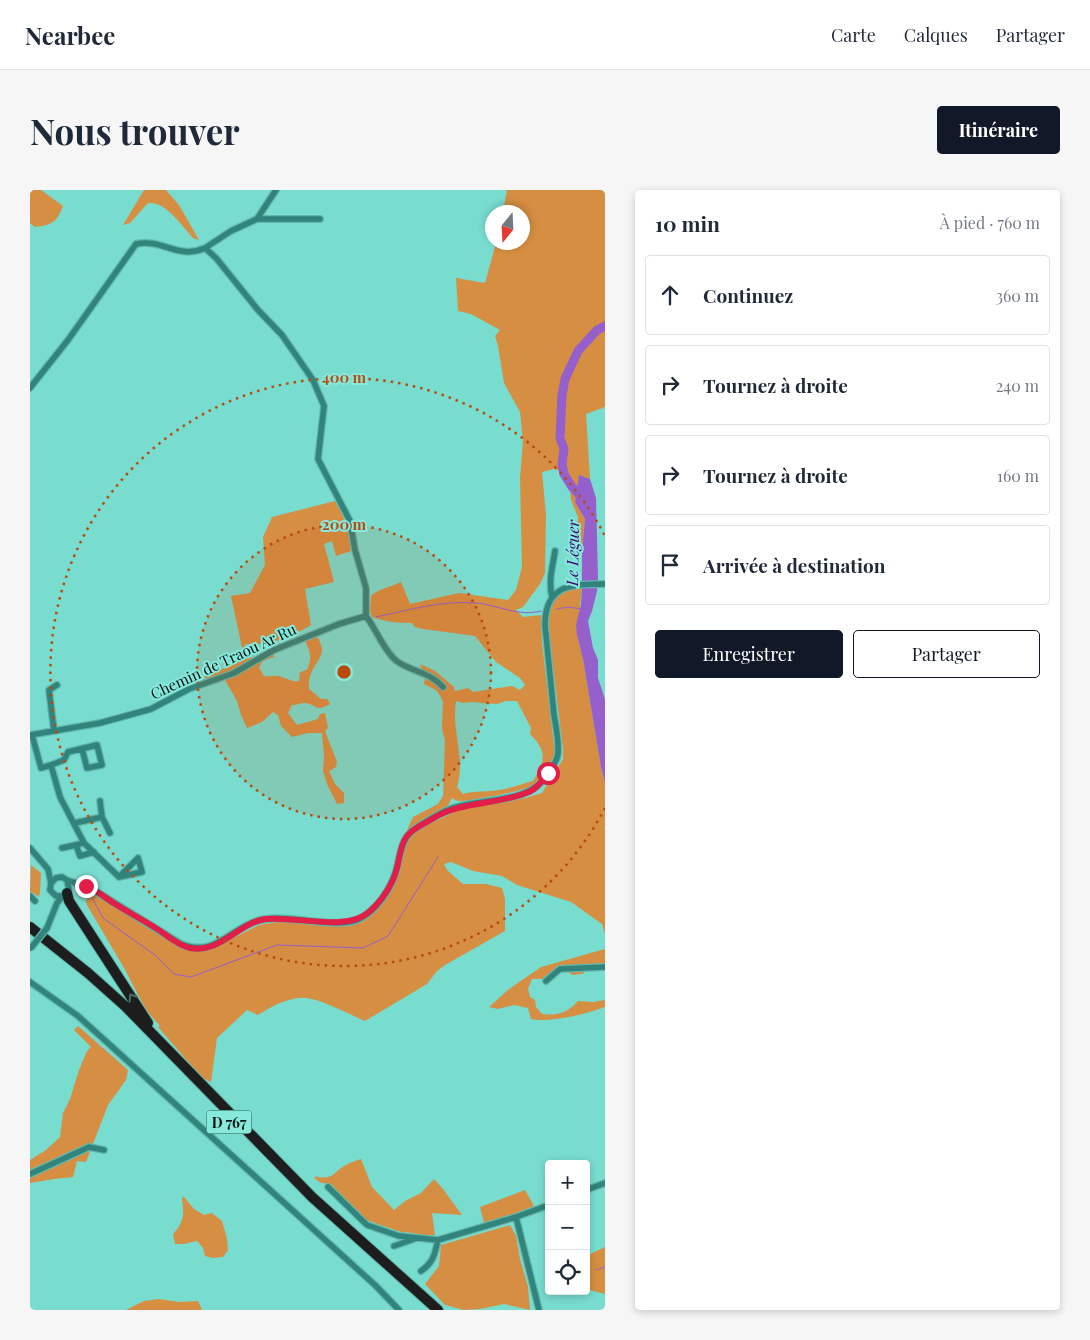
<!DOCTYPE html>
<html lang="fr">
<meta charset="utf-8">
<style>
:root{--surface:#fff;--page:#f6f6f7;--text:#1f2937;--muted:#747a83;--line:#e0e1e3;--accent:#111827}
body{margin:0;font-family:"Playfair Display",serif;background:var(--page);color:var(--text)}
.controls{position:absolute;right:15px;bottom:15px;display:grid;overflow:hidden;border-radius:5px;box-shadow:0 2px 8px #0003}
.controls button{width:45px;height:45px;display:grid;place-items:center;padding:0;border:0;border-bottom:1px solid var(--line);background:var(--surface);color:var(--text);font:25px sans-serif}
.compass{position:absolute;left:455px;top:15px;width:45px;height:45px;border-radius:50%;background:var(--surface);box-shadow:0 2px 8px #0003;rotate:198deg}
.stop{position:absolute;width:15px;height:15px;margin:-11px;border:4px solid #e11d48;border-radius:50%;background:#fff}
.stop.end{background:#e11d48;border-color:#fff;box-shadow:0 1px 5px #0008}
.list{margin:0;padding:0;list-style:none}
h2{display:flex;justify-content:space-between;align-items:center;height:65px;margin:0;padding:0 20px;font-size:21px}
h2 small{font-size:16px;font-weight:400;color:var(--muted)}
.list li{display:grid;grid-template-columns:32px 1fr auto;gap:15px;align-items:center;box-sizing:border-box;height:80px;margin:0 10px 10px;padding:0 10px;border:1px solid var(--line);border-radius:5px}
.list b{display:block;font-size:19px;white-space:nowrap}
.list em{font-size:16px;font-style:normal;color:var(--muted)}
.actions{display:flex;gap:10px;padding:15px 20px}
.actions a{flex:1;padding:11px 0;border:1px solid var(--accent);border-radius:5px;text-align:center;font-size:18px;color:var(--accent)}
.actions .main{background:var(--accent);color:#fff}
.icon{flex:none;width:28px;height:28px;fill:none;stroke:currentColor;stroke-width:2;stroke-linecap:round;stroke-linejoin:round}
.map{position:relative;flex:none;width:575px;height:1120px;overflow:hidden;border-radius:5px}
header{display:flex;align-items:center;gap:30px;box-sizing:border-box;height:70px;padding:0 25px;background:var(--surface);border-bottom:1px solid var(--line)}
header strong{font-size:24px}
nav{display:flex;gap:28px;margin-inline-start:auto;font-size:18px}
.intro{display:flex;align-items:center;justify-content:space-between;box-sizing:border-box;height:120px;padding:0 30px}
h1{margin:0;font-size:35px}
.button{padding:12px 22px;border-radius:5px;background:var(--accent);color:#fff;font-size:18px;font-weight:700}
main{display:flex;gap:30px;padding:0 30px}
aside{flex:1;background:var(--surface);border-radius:5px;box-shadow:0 2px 8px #0003}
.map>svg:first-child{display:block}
.green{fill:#d68e42;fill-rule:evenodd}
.water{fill:#955fcc}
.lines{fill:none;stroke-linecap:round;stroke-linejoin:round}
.stream{stroke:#955fcc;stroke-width:1}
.river{stroke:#955fcc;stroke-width:9}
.street-casing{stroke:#62b7ac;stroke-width:8}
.highway-casing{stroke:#62b7ac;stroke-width:12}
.street{stroke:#31847b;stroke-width:5.5}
.highway{stroke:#1d1d1d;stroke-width:10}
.street-bridge-casing{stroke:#62b7ac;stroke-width:8;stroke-linecap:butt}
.street-bridge{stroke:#31847b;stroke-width:5.5}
.oneway{stroke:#476f69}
.route{stroke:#e11d48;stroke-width:6}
.ring{fill:none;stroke:#ba4a0c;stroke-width:2.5;stroke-dasharray:2.5 5}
.labels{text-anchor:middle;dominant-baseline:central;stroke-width:4;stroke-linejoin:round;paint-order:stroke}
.shield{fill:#86e9dc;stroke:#28514b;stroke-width:1}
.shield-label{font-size:14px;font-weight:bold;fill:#00100d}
.street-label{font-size:15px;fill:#00100d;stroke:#86e9dc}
.water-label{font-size:16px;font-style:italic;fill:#40006a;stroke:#86e9dc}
.centre{fill:#ba4a0c;stroke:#86e9dc;stroke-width:2.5}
.ring-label{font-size:15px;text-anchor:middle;font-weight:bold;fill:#ba4a0c;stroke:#86e9dc;stroke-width:4;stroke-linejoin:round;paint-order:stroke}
</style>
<header>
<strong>Nearbee</strong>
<nav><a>Carte</a><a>Calques</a><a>Partager</a></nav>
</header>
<div class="intro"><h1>Nous trouver</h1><a class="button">Itinéraire</a></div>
<main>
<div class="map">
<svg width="575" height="1120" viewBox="0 0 575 1120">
<rect width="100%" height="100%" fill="#78dccf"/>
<path class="green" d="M0,0h11l22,16c-6,16 -11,19 -28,21l-5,-4z
M114,0h22l13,15 20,35 -6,-2c-11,-12 -27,-37 -45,-35l-18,20 -7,2z
M477,0h98v217l-19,7 4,65 -11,-4 -4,27 10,17 -3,30 -5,-17 1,-15 -7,-17 -2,-26 -15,-5 -12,3 4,43 -1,58 -5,11 -17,23 -7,3 7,7 18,-2 1,28 13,111c-5,11 -12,25 -23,32 -5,4 -66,16 -73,15 -3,0 -5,-2 -7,-3l-4,8 -41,24 6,-13 25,-13 5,-8 2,-56 -3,-11 1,-27 -2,-5 -5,-7 -12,-6 1,-6 -5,-14 15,7 19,16 1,4 13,-3 5,4 39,-6 8,4 5,-5 -5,-7 -24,-16 -21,-26 -52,-7 -8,-2 -3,-4c-14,0 -26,-1 -40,-6l-2,-7 1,-14c7,-7 20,-9 30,-14l9,22 49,-11 49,7 8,-10 6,-23 -2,-89 3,-37 -3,-29 -16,-29 -6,-37 -3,-10 5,-6 -29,-16 -13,-3 -2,-33 29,5 11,-40 26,-1v-30h-19zM426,511l7,2 7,-1 27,2 9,-3h11l14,27 -1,6c17,17 16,26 3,47 -14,4 -28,9 -42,10 -10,1 -18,0 -28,3l-6,-7c9,-27 -6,-58 -1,-86z
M305,311c11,17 13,30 16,50l-15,5 -4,-15 -8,3 10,38 -29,7 6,36c-21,13 -42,21 -66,19l2,9 10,10 17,-10v4l-11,4 -4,6 5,9c6,1 13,-1 18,1 7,2 9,5 17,4l1,-9 7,-2c5,-12 4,-18 -2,-29l13,-4c1,3 3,8 4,11 1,13 -15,20 -13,41l12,10h6l3,5c-16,9 -13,0 -25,-1 -4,0 -9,2 -13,2l-4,8 9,12 21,-6 2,-5 5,-1 3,15 -3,3 12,31 -1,5 -7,4 6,13 9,9v10l-7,1 -10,-20 -4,-13 1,-14 -2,-24h-14l-16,4 -11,-11 -3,-11 -5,-3 -11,10 -15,6 -6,-13 -4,-14 -12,-21 -9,4 -12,-7 37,-16 2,-9 -12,-56 19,-3 15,-28 -2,-28 9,-20z
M552,396l-5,49 6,24 18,108 4,15v152l-3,-10 -31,-22 -54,-17 -15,-9 -29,-5 -22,-9 -7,2 3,6 16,14h23l16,4 3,11v32l-60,34 -8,6 -10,13 -62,37c-17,-7 -41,-21 -59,-23 -15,-2 -36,9 -48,17l-11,-5 -30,28 -6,44 -9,-4 -44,-51 2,-1 -14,-16 -22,-42 -37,-63 -1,-5 9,-6 89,56 23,1 52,-26 18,-3 35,1 30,3 20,-4 19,-16 17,-30 6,-25 4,-12 15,-12 40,-19 62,-10 17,-5 21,-34v-10l-16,-131 3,-16 13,-11z
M1,675l10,8 -1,19 -1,5 -9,-6z
M575,759v16l-6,-2 -17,11 -10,1 -11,-10 -19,14h-10l-4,10 2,8 5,3 1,7 6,7c16,2 25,-1 36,-13l15,1 12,-2v7c-19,7 -54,16 -74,12l-3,-11 -14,-3 -16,4 -9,-2 20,-18 32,-22z
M48,836l50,44 -2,10 -18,25 -22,57 -9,-1 -4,16 -19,2 -24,4v-23l16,-10 14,-13 3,-24 7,-14 9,-29 8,-19 4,-4 -17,-17z
M331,969l11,28 22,23 11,-9 16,-8 13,-14 9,10 19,26 -30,-2 3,22h-12l-17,-3 -2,1 -38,-13 -18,-17 -17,-19 -10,-1 -7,-5 3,-2 1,1c16,3 16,-6 28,-12 5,-3 10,-4 15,-6z
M495,1000l9,16 -20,8 -30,9 -4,-16z
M153,1006l11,13 10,6 8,-2 10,8 5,18 1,11 -5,7 -10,1 -8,-2 -2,-8 -6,-7 -13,3h-9l-2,-10c7,-7 11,-15 10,-26 0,-5 -2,-7 0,-12z
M480,1035l6,11 4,23 8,28 2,23 -26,-6 -24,5 -16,1 -19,-5 -20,-21 14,-18 2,-21z
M575,1057v47l-19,-5v-33z
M129,1109l20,3 19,-1 4,9h-76l18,-9z"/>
<path class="water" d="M549,285l11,4 6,19 2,80 -1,13 -5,20 -4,10 5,27 5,12v18l7,21v83l-4,-15 -18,-108 -6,-24 -1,-10 5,-21 1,-18v-37l3,-30 -10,-17z"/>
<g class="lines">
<path class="stream" d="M527,419l11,-2 13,2
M346,427c33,-7 66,-17 100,-14 22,2 42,14 65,8
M61,702v4l12,22 52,37 19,19 17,3 86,-32 86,3 25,-12 50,-79
M566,1080l9,-3"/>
<path class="river" d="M554,310l-12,-13 -8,-13 -2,-10 2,-15 -4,-11 2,-43 3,-16 13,-28 19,-21 8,-4"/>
<g class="street-casing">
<path id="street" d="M227,29h63
M175,58l26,-17 26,-12 19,-29
M0,198l38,-48 68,-96c26,-6 42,16 69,4l11,10 42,52 24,25 31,45 11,26 -6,53 32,62 5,29 11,38v28
M522,406c-4,-15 1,-31 3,-45
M336,426c10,13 19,37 32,46 15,10 32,10 45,25
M24,541l-5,-41 8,-5
M0,545l70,-12 51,-14 38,-20 45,-16 40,-23 65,-26 27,-8
M2,545l9,33 10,-3 9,32 24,46 35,34 19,-19 4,14 -23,5
M21,575l13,-5 4,-8 29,-7 5,20 -15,3 -5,-19
M70,611l2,16 8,16
M45,633l27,-6
M46,655l4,11 14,-4
M0,658l18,21 3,14
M32,658l18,-4
M37,690l25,9 89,55c36,14 48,-16 79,-24 30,-7 78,11 101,-2 15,-8 29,-28 34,-44 6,-17 4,-35 21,-46 13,-8 26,-17 40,-21 31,-10 73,-2 93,-34 3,-5 9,-14 9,-20 1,-12 -2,-26 -4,-38 -3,-30 -6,-60 -9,-90 0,-41 27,-41 60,-41
M0,706l5,5
M17,738l10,-25 12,-14 -2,-9 -5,-3 -6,1 -5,5 -1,7 6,6h6
M516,791l14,-12 45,-2
M0,792l48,34 298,270 23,24
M0,984l59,-27 15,3
M298,997l39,38 32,11 39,4 78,-23 33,-12
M556,1000l19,-7
M486,1027l23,93
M364,1056l20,-7
M391,1081c12,-8 14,-17 17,-31"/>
</g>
<g class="highway-casing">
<path id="highway" d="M37,703l2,8 79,122
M0,737l58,46 37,33 187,191 126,113"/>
</g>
<use href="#street" class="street"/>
<use href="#highway" class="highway"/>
<g class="street-bridge-casing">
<path id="street-bridge" d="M1,758l16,-20"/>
</g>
<use href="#street-bridge" class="street-bridge"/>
</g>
<defs><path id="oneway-chevron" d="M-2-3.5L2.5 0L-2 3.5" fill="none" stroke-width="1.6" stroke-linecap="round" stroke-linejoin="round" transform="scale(1.25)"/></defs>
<use class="oneway" href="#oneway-chevron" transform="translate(102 807) rotate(-123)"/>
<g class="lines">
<path class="route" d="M56,696c11,4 19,12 29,18 13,8 26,15 39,23 12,7 22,18 36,21 30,6 49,-26 76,-29 31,-3 81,13 103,-7 13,-11 24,-28 28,-44 3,-11 3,-23 10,-32 6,-8 17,-12 25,-17 29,-18 63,-14 94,-26 10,-3 16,-12 22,-20"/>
</g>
<circle cx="314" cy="482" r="147" fill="#ba4a0c" fill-opacity=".12"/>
<g class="ring">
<circle cx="314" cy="482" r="147"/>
<path d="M575 618A294 294 0 1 1 575 346"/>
</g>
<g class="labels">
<rect class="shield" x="176.5" y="920.5" width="45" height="23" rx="4"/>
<g class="shield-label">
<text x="199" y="932">D 767</text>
</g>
<g class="street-label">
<text transform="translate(193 471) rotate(-25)">Chemin de Traou Ar Ru</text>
</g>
<g class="water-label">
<text transform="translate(542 363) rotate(-89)">Le Léguer</text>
</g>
</g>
<circle cx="314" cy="482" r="8" class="centre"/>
<g class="ring-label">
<text x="314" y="193">400 m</text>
<text x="314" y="340">200 m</text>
</g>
</svg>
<div class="controls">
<button>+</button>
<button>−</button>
<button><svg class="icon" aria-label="locate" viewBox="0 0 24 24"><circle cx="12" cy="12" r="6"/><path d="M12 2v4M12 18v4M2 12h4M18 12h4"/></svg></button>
</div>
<svg class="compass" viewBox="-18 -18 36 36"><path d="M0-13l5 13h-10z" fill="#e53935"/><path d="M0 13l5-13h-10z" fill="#747a83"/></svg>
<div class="stop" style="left:518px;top:583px"></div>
<div class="stop end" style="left:56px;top:696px"></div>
</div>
<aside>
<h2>10 min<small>À pied · 760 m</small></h2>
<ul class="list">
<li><svg class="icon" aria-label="ahead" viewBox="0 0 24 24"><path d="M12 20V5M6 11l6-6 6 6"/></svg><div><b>Continuez</b></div><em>360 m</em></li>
<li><svg class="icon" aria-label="right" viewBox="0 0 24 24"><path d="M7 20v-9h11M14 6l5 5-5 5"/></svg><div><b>Tournez à droite</b></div><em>240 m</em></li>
<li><svg class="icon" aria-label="right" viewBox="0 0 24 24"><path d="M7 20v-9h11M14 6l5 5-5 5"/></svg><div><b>Tournez à droite</b></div><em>160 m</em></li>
<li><svg class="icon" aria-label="arrive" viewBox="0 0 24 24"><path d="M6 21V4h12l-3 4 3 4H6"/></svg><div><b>Arrivée à destination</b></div></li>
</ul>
<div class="actions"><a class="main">Enregistrer</a><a>Partager</a></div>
</aside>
</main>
